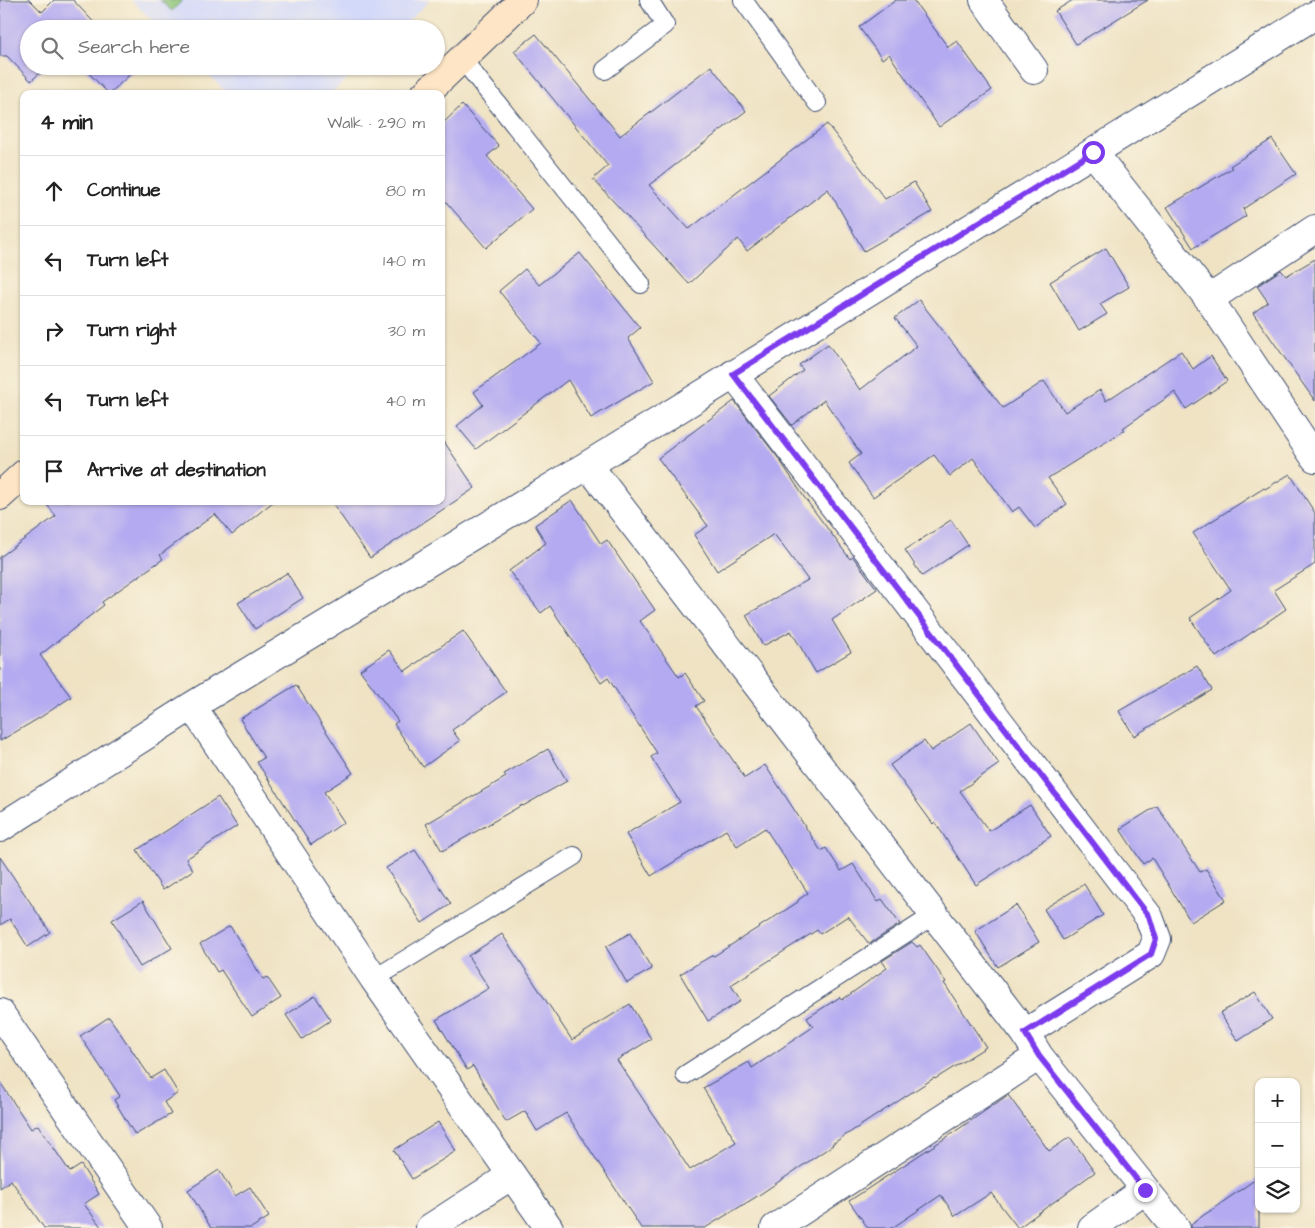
<!DOCTYPE html>
<meta charset="utf-8">
<style>
:root{--surface:#fff;--page:#f6f6f6;--text:#222;--muted:#767676;--line:#e0e0e0}
body{margin:0;font-family:"Architects Daughter",sans-serif;background:var(--page);color:var(--text)}
.controls{position:absolute;right:15px;bottom:15px;display:grid;overflow:hidden;border-radius:10px;box-shadow:0 1px 4px #0004}
.controls button{width:45px;height:45px;display:grid;place-items:center;padding:0;border:0;border-bottom:1px solid var(--line);background:var(--surface);color:var(--text);font:25px sans-serif}
.stop{position:absolute;width:15px;height:15px;margin:-11px;border:4px solid #7c3aed;border-radius:50%;background:#fff}
.stop.end{background:#7c3aed;border-color:#fff;box-shadow:0 1px 5px #0008}
.list{margin:0;padding:0;list-style:none}
h2{display:flex;justify-content:space-between;align-items:center;height:65px;margin:0;padding:0 20px;font-size:21px}
h2 small{font-size:16px;font-weight:400;color:var(--muted)}
.list li{display:grid;grid-template-columns:32px 1fr auto;gap:15px;align-items:center;box-sizing:border-box;height:70px;padding:0 20px;border-top:1px solid var(--line)}
.list b{display:block;font-size:19px;white-space:nowrap}
.list em{font-size:16px;font-style:normal;color:var(--muted)}
.icon{flex:none;width:28px;height:28px;fill:none;stroke:currentColor;stroke-width:2;stroke-linecap:round;stroke-linejoin:round}
.map{position:relative;flex:none;width:1315px;height:1228px;overflow:hidden}
.search{position:absolute;background:var(--surface);box-shadow:0 1px 4px #0004;left:20px;top:20px;width:425px;height:55px;display:flex;align-items:center;gap:12px;box-sizing:border-box;padding:0 18px;border-radius:28px;color:var(--muted);font-size:19px}
.panel{position:absolute;background:var(--surface);box-shadow:0 1px 4px #0004;left:20px;top:90px;width:425px;height:415px;border-radius:10px}
.map>svg:first-child{display:block}
.built{fill:#d3d9f9}
.green{fill:#8cc478;stroke:#547a6b}
.building{fill:#b4aaf1}
.lines{fill:none;stroke-linecap:round;stroke-linejoin:round}
.lane-casing{stroke:#3b4a6d;stroke-width:20}
.street-casing{stroke:#3b4a6d;stroke-width:30}
.secondary-casing{stroke:#3b4a6d;stroke-width:30}
.lane{stroke:#fff;stroke-width:18}
.street{stroke:#fff;stroke-width:28}
.secondary{stroke:#fde5c5;stroke-width:28}
.route{stroke:#7c3aed;stroke-width:6}
</style>
<div class="map">
<svg width="1315" height="1228" viewBox="0 0 1315 1228">
<rect width="100%" height="100%" fill="#fcf5e5"/>
<filter id="ink" filterUnits="userSpaceOnUse"><feTurbulence type="fractalNoise" baseFrequency=".02" numOctaves="2"/><feDisplacementMap in="SourceGraphic" scale="10" xChannelSelector="R" yChannelSelector="G"/><feConvolveMatrix kernelMatrix="1 2 1 2 8 2 1 2 1" color-interpolation-filters="sRGB"/></filter>
<filter id="wash" filterUnits="userSpaceOnUse"><feTurbulence type="fractalNoise" baseFrequency=".0096" numOctaves="4" result="noise"/><feDisplacementMap in="SourceGraphic" scale="20" xChannelSelector="R" yChannelSelector="G"/><feGaussianBlur stdDeviation="1.12" result="paint"/><feColorMatrix in="noise" values="0 0 0 0 0 0 0 0 0 0 0 0 0 0 0 0 0 1.4 0 .05"/><feComposite in="paint" operator="in"/></filter>
<g filter="url(#wash)">
<rect width="100%" height="100%" fill="#efe3c4"/>
<path class="built" d="M131,0h299l-30,29h-239z
M200,66h160l-29,28h-103z"/>
<path class="green" d="M160,0h23l-11,11z"/>
<g id="blocks">
<path class="building" d="M0,0h30l12,12 12,-12h19l27,29h-71v37h18l-16,15 -24,-25h-7z
M896,0h17l35,47 9,-6 35,49 -53,37 -50,-73 -7,5 -23,-32z
M1073,0h75l-72,44 -21,-33z
M536,34l84,102 91,-70 35,45 -97,74 40,44 138,-105 58,75 29,-17 18,30 -68,39 -36,-62 -81,62 -9,-12 -49,45 -96,-105 15,-13 -94,-115z
M82,66h54l1,2 -28,26z
M462,105l37,41 -12,10 45,53 -46,39 -45,-52v-71z
M1272,139l24,35 -53,35 3,7 -53,32 -26,-41 65,-39 -2,-2z
M1106,248l23,39 -29,17 7,10 -28,17 -29,-49z
M580,253l60,75 -12,10 26,43 -63,37 -23,-38 -92,69 -19,-23 26,-21 -9,-13 67,-49 -42,-52 26,-22 14,16z
M1315,259v142l-62,-88 15,-11 -11,-16 24,-16 5,6z
M919,300l84,108 41,-27 21,31 35,-22 6,11 75,-50 12,18 18,-13 16,25 -41,28 -11,-17 -52,36 2,2 -77,48 19,26 -32,24 -16,-21 -7,5 -39,-54 -23,18 -16,-21 -61,42 -24,-34 12,-9 -37,-54 -32,25 -23,-29 34,-26 -4,-5 29,-21 32,46 57,-44 -22,-28z
M734,401l45,58 25,38 46,62 3,-2 24,32 -45,31 19,32 -35,21 -25,-42 -28,15 -17,-31 62,-35 -34,-46 -57,37 -23,-36 14,-9 -50,-68z
M441,437l34,51 -105,70 -39,-57h110z
M1290,474l25,39v51l-41,26 12,19 -70,48 -26,-39 41,-28 -38,-57 71,-45 1,1z
M572,500l29,44 6,-4 48,70 -15,11 39,56 6,-4 19,28 -8,5 49,72 20,-13 56,86 5,-3 15,23 12,-7 25,38 4,-3 18,25 -31,20 -21,-28 -28,18 -3,-4 -86,55 10,16 -33,20 -28,-47 33,-19 1,1 84,-54v-2l10,-7 -43,-65 -28,18 -11,-16 -75,46 -25,-42 54,-32 -29,-45 6,-4 -49,-75 -7,5 -51,-77 -9,7 -32,-42 37,-28 -11,-18z
M44,501h230l-42,34 -17,-21 -55,41 3,4 -61,43 2,3 -64,50 31,42 -30,20 -41,24v-184l56,-41z
M951,520l17,25 -46,31 -17,-26z
M287,573l16,25 -48,31 -17,-26z
M463,631l43,61 -54,38 8,11 -37,26 -29,-43 4,-3 -38,-51 29,-20 16,21z
M1197,666l15,24 -78,46 -15,-25z
M296,685l57,88 -29,19 20,30 -33,23 -54,-83 7,-4 -24,-39z
M971,723l28,41 -39,27 29,40 41,-26 21,31 -75,49 -41,-63 -2,2 -43,-59 34,-24 7,10z
M548,749l19,32 -44,25 -1,-1 -80,46 -16,-27 80,-47 -2,-3z
M218,797l19,29 -51,33 7,11 -30,20 -26,-40z
M1157,806l43,66 6,-3 20,31 -35,22 -39,-64 -9,6 -23,-35z
M415,850l36,54 -29,19 -36,-55z
M0,857l50,75 -22,15 -18,-28 -10,6z
M1084,884l19,31 -40,25 -19,-31z
M143,901l29,47 -32,19 -28,-47z
M1016,905l23,37 -41,25 -23,-36z
M230,926l33,53 4,-2 14,21 -29,19 -31,-47 -4,2 -17,-28z
M630,933l22,36 -25,14 -21,-36z
M502,934l70,106 58,-36 21,35 -34,21 73,110 46,-28 -33,-54 46,-26 3,6 61,-41 -6,-9 33,-21 2,3 45,-32 -5,-7 30,-19 5,5 3,-2 26,37 -2,1 42,64 -51,32 -1,-1 -102,66 1,1 -77,52 -51,31h-64l-75,-115 -29,18 -12,-20 -19,11 -33,-56 -6,4 -31,-50 53,-32 -21,-32z
M1255,992l17,27 -34,22 -18,-28z
M315,996l16,24 -29,19 -16,-24z
M109,1017l42,61 13,-8 14,23 -14,9 7,12 -36,21 -21,-35 6,-4 -40,-60z
M0,1082l31,47 7,-4 32,47 11,-7 18,29 -15,10 18,24h-58l-33,-48 -11,8z
M1008,1095l41,56 21,-14 25,35 -77,56 -27,-35 -36,23 -14,-21 -49,33h-24l-19,-27 101,-66z
M438,1122l18,29 -44,28 -18,-29z
M219,1170l16,26 15,-9 19,30 -18,11h-40l-23,-38z
M1259,1177v51h-68v-4z"/>
</g>
</g>
<g filter="url(#ink)">
<use href="#blocks" fill-opacity="0" stroke="#3b4a6d" stroke-width="1"/>
<g class="lines">
<g class="lane-casing">
<path id="lane" d="M743,0l74,103
M462,59l179,225
M605,70l60,-45 -16,-25
M374,979l200,-123
M685,1075l249,-160"/>
</g>
<g class="street-casing">
<path id="street" d="M984,0l50,70
M1093,152l116,147 106,159
M1209,299l106,-70
M733,374l416,543 8,22 -6,15 -126,79
M588,465l437,568 14,23 137,172
M192,706l182,273 175,249
M0,828l192,-122 396,-241 727,-450
M0,1013l148,215
M430,1228l82,-53
M775,1228l264,-172
M1092,1228l53,-38"/>
</g>
<g class="secondary-casing">
<path id="secondary" d="M425,94l98,-94
M0,496l24,-22"/>
</g>
<use href="#lane" class="lane"/>
<use href="#street" class="street"/>
<use href="#secondary" class="secondary"/>
</g>
</g>
<g class="lines" filter="url(#ink)">
<path class="route" d="M1093,152l-360,222 416,542 7,23 -5,15 -126,79 14,23 106,134"/>
</g>
</svg>
<div class="controls">
<button>+</button>
<button>−</button>
<button><svg class="icon" aria-label="layers" viewBox="0 0 24 24"><path d="M12 4l9 5-9 5-9-5zM3 14l9 5 9-5"/></svg></button>
</div>
<div class="stop" style="left:1093px;top:152px"></div>
<div class="stop end" style="left:1145px;top:1190px"></div>
<div class="search"><svg class="icon" aria-label="search" viewBox="0 0 24 24"><circle cx="10" cy="10" r="6"/><path d="M15 15l6 6"/></svg>Search here</div>
<section class="panel">
<h2>4 min<small>Walk · 290 m</small></h2>
<ul class="list">
<li><svg class="icon" aria-label="ahead" viewBox="0 0 24 24"><path d="M12 20V5M6 11l6-6 6 6"/></svg><div><b>Continue</b></div><em>80 m</em></li>
<li><svg class="icon" aria-label="left" viewBox="0 0 24 24"><path d="M17 20v-9H6M10 6l-5 5 5 5"/></svg><div><b>Turn left</b></div><em>140 m</em></li>
<li><svg class="icon" aria-label="right" viewBox="0 0 24 24"><path d="M7 20v-9h11M14 6l5 5-5 5"/></svg><div><b>Turn right</b></div><em>30 m</em></li>
<li><svg class="icon" aria-label="left" viewBox="0 0 24 24"><path d="M17 20v-9H6M10 6l-5 5 5 5"/></svg><div><b>Turn left</b></div><em>40 m</em></li>
<li><svg class="icon" aria-label="arrive" viewBox="0 0 24 24"><path d="M6 21V4h12l-3 4 3 4H6"/></svg><div><b>Arrive at destination</b></div></li>
</ul>
</section>
</div>
